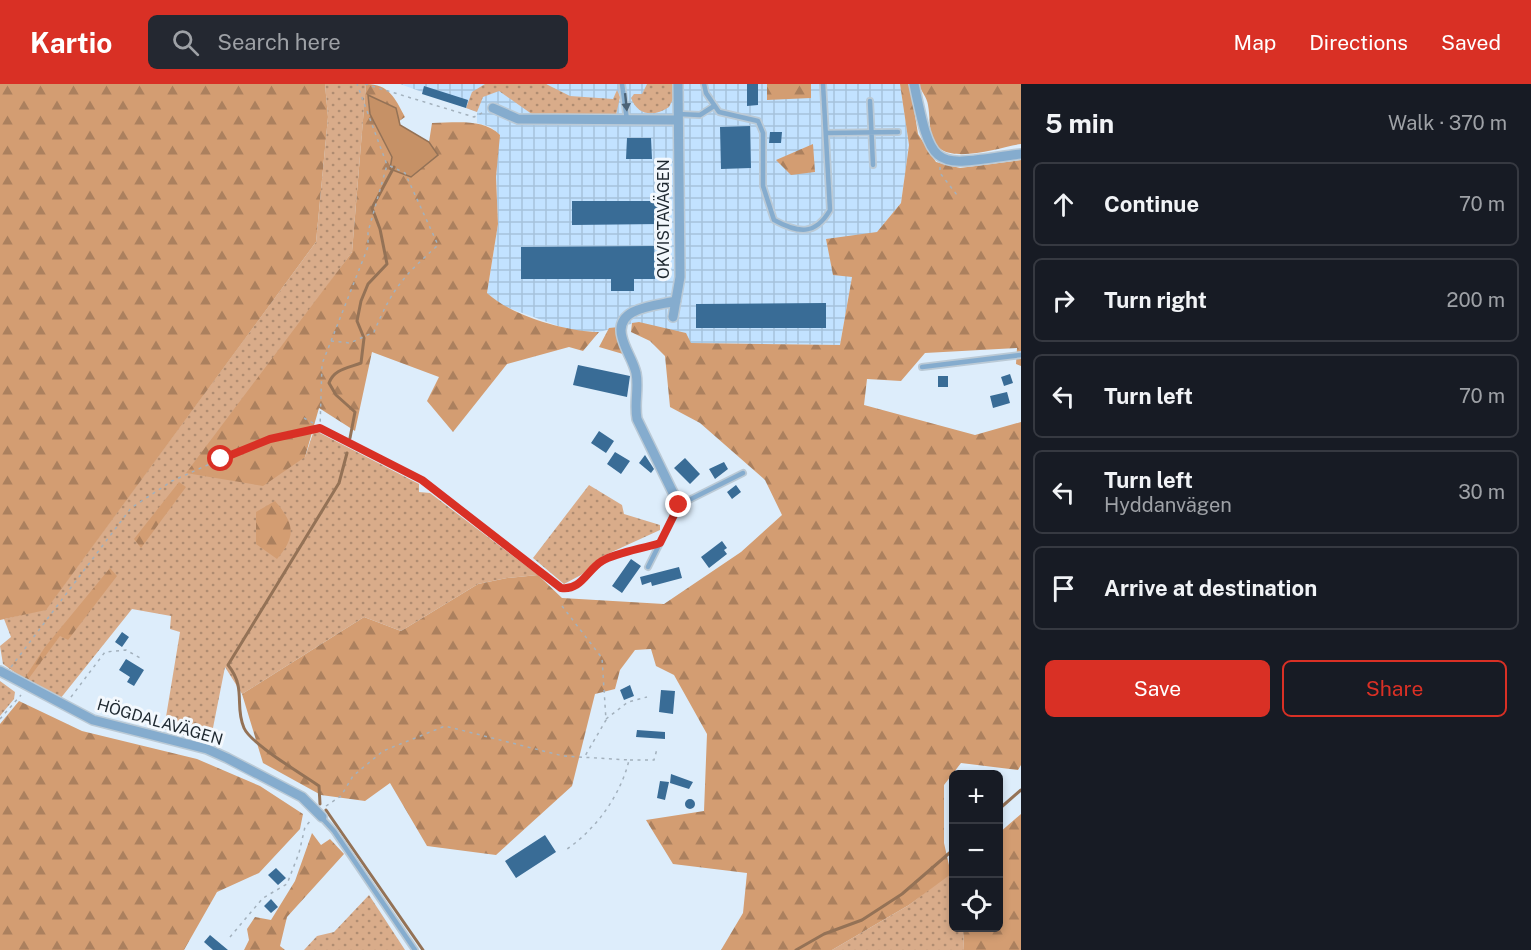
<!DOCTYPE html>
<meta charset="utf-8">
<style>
:root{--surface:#171b24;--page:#242831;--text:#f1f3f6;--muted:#9ea1a6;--line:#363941;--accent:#d93025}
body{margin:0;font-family:"Public Sans",sans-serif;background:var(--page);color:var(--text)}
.controls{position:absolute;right:18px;bottom:18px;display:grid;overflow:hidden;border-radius:9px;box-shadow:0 3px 9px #0003}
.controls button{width:54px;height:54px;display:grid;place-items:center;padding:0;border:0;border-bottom:2px solid var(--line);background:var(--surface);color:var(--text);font:30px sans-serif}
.stop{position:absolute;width:18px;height:18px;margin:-14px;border:4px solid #d93025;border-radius:50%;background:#fff}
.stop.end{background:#d93025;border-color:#fff;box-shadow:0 2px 6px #0008}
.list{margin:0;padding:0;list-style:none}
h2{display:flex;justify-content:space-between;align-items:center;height:78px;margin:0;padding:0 24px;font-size:26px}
h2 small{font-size:20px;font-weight:400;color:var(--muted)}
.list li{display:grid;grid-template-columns:39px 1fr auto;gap:18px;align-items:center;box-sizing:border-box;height:84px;margin:0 12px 12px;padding:0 12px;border:2px solid var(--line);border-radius:9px}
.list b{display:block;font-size:22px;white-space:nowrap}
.list p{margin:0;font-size:20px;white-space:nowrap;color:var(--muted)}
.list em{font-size:20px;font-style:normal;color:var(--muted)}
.actions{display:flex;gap:12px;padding:18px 24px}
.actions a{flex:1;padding:14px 0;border:2px solid var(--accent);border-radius:9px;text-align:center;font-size:21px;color:var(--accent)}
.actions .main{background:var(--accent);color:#fff}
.icon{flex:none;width:33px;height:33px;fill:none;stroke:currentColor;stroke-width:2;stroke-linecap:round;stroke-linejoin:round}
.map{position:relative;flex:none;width:1021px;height:866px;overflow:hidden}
header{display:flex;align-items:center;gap:36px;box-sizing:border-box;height:84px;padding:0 30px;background:var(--accent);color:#fff}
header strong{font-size:28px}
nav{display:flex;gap:33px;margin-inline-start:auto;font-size:21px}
.search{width:420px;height:54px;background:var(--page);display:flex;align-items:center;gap:15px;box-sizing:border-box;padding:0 21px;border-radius:9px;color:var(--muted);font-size:22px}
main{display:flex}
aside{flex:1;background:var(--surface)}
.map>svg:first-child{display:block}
.industrial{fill:url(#industrial-grid)}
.grass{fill:url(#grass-dots)}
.forest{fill:url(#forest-firs)}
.water{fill:#c69166;stroke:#947256;stroke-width:1.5}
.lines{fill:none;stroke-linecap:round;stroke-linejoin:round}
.stream{stroke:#947256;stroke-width:3}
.building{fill:#396c96}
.lane-casing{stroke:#bbcad6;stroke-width:8}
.street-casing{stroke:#bbcad6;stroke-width:12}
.path{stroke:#a3b1bd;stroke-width:1.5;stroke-dasharray:3 4.5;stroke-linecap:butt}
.lane{stroke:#85acce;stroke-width:4.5}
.street{stroke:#85acce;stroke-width:9}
.oneway{fill:#4c6377}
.route{stroke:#d93025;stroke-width:8}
.labels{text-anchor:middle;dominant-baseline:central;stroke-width:6;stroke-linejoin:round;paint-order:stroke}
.street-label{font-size:16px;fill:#1e2830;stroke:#f3f8fd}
</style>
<header>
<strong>Kartio</strong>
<div class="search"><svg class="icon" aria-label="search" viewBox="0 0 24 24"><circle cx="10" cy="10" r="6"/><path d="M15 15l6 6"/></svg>Search here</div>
<nav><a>Map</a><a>Directions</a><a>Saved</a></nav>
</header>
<main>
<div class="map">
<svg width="1021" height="866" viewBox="0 0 1021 866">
<defs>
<pattern id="industrial-grid" width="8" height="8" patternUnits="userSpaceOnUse" patternTransform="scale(1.5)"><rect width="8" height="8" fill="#c2e2ff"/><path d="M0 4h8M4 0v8" fill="none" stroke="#a6c2db"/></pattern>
<pattern id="grass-dots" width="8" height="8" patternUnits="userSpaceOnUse" patternTransform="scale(1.5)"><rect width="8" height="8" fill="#d9ac8a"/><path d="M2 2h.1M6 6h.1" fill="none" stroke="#af8c71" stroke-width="1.8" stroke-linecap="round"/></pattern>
<pattern id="forest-firs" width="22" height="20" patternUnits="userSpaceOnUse" patternTransform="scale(1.5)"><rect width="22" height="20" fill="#d39d72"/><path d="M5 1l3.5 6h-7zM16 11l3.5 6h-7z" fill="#ab805e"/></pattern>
</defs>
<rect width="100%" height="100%" fill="#ddedfb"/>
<path class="industrial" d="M400,0h500l9,61 -8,58 -24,29 -25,45 -12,68 -149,-2 -52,-21 -40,10 -27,-1 -74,-27 -11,-11 11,-69 -2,-47 3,-42 -8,-8 -14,-4v-11z"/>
<path class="grass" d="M325,0h41l-14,168 -35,48 -12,157 9,-27 105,54v8l11,1 108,82 -31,3 -29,6 -77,47 -37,-14 -122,77 -17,-27 -15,76 -46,-14 16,-97 -10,-3 1,-13 -39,-7 -72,90 -36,-20 -21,-15 -3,-18 11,-9 -7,-18 42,-10 270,-367 12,-125z
M485,0h61l24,12 43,3 4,-9 3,7 -4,18 -80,2 -37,-26 -16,6 -6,15 -11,-4 6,-16z
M647,0h26v15l-4,8c-15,10 -31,9 -38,-9l3,-4h8z
M589,401l33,20 2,9 36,11v5l-57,26 -22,19 -17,9 -31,-26z
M0,597l15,11 -1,7 -14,17z
M953,787l1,57h9l1,22h-132l77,-45z
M369,811l36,55h-101l13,-14 17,-4z"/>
<path class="forest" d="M0,0h325l3,33 -12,125 -270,368 -46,10z
M366,0c23,0 29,14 39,33l-7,5 -2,-14 -28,-13 2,19 22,43 -1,12 20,8 27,-22 -9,-13 3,-19c23,0 51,-5 68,12l-4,42 2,47 -11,69c23,22 80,39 112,39l-16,19 -14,-4 -62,17 -54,68 -26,-31 12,-24 -67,-25 -17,79 -36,-23 -14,49 -42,29 -77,-13 166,-221z
M767,0h44v14l-44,2z
M900,0h10l8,50 18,28 24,6 61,-8v206l-5,-2 1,-16 -92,5 -24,28 -34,-2 -3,26 111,30 46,-13v343l-3,5 -57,-7 -17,22v58l7,31 -42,31 -77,45h-111l22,-37 4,-40 -74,-9 -27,-44 58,-9 3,-77 -33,-59 -18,-9 -5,-17 -16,1 -15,20 -5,19 -20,5 -23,92 -76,69 -69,-9 -37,-63 -25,18 -44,-6 -58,-32 -21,-69 122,-77 37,14 77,-47 29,-6 31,-3 24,23 102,6 77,-52 41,-37 -17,-35 -65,-57 -30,-16 -5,-51 -15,-15 -19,-9 1,-9 7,-1 47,11 5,10 149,2 12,-68 -19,-2 -7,-36 51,-7 24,-29 8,-58z
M918,0h103v60c-22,3 -80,25 -89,-7 -3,-11 -2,-21 -4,-32 -1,-7 -7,-15 -10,-21z
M813,60l2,28 -24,3 -15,-15z
M619,243l4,27 -24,-7 10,-19z
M179,398l7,5 -45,61 -7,-9z
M275,417c19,22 22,35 2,58l-21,-15v-32z
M110,484l7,8 -49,64 -8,-4 -33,45 -3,-2 21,-32z
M19,617l63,30 115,28 63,27 43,28 -3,15 -41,44 -42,19 -33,58h-184v-226z
M1021,730v136h-57l-1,-22h35l1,-95z
M312,749l9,12 9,-6 14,15 -57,63 -7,29 5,4h-41l5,-10 -2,-11 8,-12 16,3 24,-39z"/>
<path class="water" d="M368,11l28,13 4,17 29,17 9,13 -27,22 -21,-8 2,-12 -22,-43z"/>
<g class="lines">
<path class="stream" d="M350,354l5,-26 -19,-17 -7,-12c5,-14 19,-15 32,-20l3,-25 -7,-17 4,-20 7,-17 19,-20 -7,-35 -8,-21 22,-41
M320,720l-1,-18c-17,-12 -68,-42 -75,-58 -10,-23 3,-39 -16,-63l111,-182 8,-30
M326,726l97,140
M998,726l23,-20
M796,866l28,-16 38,-14 40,-26 52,-45"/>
</g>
<path class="building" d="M747,0h11v21l-11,1z
M424,2l44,14 -2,8 -44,-14z
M750,42l1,42 -30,1 -1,-42z
M770,48h12l-1,11h-12z
M627,54h24l1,21h-26z
M572,117h89v23l-89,1z
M654,162l1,33h-21v12h-23v-12h-90v-32z
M826,219v25h-130v-24z
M578,281l52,11 -3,21 -54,-12z
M1010,290l3,9 -9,3 -3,-9z
M938,292h10v11h-10z
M1007,308l3,11 -17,5 -3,-12z
M599,347l15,10 -8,12 -15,-10z
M615,368l15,9 -9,13 -14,-10z
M645,371l9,14 -3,4 -12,-10z
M685,374l15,16 -10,10 -16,-16z
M724,378l4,7 -13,10 -6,-10z
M736,401l5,7 -9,7 -5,-7z
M722,457l5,7 -3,2 3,4 -18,14 -8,-11z
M631,475l10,7 -19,27 -10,-7z
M679,483l3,11 -30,8 -1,-4 -9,3 -2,-8z
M122,548l7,5 -7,10 -7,-5z
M126,575l18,11 -10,16 -7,-4 3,-5 -11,-7z
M630,601l4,11 -10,4 -4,-10z
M661,606l14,1 -2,23 -14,-2z
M637,646l28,2v7l-29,-2z
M671,690l22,8 -4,7 -19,-6z
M660,697l9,1 -4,18 -8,-2z
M685 720a5 5 0 1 1 10 0a5 5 0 1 1-10 0Z
M545,751l11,17 -40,26 -11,-17z
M276,784l10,10 -8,7 -10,-10z
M271,815l7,8 -7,6 -7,-7z
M210,851l18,15h-15l-9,-8z"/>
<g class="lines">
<g class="lane-casing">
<path id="lane" d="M622,0l5,36
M704,0l2,9 13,19 39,9 5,12v53l11,34c24,13 41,16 56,-10l-7,-126
M870,17l3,64
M678,30l22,1 14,-9
M826,49l72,-1
M922,283l99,-12
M648,483l31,-62 64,-32
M322,734l12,13 81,119"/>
</g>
<g class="street-casing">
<path id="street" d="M914,0c19,92 20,81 107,70
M493,24l25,11 160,1
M676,217c-21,5 -62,6 -54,36 3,13 11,23 14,36 3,15 -2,30 1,46l42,86
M673,233l7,-40 -2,-193
M0,587l93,49 114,29 20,9 75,39 20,20"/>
</g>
<path class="path" d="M365,0l109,33 10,-5
M940,83v6l17,22
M331,257l19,2 24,-11c19,-45 29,-55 64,-87l-33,-72 -17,-8
M304,334l60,34 57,28 140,108c18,3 26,-15 39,-25 12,-9 36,-12 50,-17
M562,522l40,52 4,62 -21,36
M11,583l120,-159 41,-27 49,-22 49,-20 50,-11 2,-64 46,-117v-15l19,-67 -30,-81
M71,613l34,-45 21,-2 14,8
M0,635l21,-24
M606,635l22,-17 19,-5
M630,676h24l3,-11
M326,722l15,-10 12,-20 30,-25 62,-25 118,30 66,4c-8,35 -34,71 -65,91
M230,853l33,-39 24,-14 12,-31 6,-26 7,-8"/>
<use href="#lane" class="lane"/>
<use href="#street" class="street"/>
</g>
<defs><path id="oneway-solid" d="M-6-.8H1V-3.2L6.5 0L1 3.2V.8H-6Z" transform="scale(1.5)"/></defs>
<use class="oneway" href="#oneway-solid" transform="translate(626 18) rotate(84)"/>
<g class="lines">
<path class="route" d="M221,375l49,-20 50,-11 102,52 139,108c20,3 26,-18 41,-27 16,-9 40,-12 58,-18l19,-38"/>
</g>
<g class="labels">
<g class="street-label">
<text transform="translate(663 135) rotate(-90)">OKVISTAVÄGEN</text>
<text transform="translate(160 638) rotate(16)">HÖGDALAVÄGEN</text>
</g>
</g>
</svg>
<div class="controls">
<button>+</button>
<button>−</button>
<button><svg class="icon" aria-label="locate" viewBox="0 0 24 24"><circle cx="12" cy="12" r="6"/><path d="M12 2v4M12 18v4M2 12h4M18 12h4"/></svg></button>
</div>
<div class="stop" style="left:221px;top:375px"></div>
<div class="stop end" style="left:679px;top:421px"></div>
</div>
<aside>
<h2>5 min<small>Walk · 370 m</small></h2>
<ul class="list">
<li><svg class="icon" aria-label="ahead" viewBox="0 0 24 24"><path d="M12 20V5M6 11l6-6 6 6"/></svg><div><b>Continue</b></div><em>70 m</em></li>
<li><svg class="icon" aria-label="right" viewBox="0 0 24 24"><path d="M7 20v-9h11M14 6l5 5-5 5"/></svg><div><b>Turn right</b></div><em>200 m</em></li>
<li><svg class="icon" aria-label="left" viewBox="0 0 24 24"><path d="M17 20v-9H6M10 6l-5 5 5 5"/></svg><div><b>Turn left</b></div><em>70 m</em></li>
<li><svg class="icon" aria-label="left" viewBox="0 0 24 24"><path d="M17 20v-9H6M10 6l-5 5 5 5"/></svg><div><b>Turn left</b><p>Hyddanvägen</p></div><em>30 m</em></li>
<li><svg class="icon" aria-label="arrive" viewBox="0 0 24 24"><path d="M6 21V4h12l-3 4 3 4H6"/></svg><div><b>Arrive at destination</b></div></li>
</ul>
<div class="actions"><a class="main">Save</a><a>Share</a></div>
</aside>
</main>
